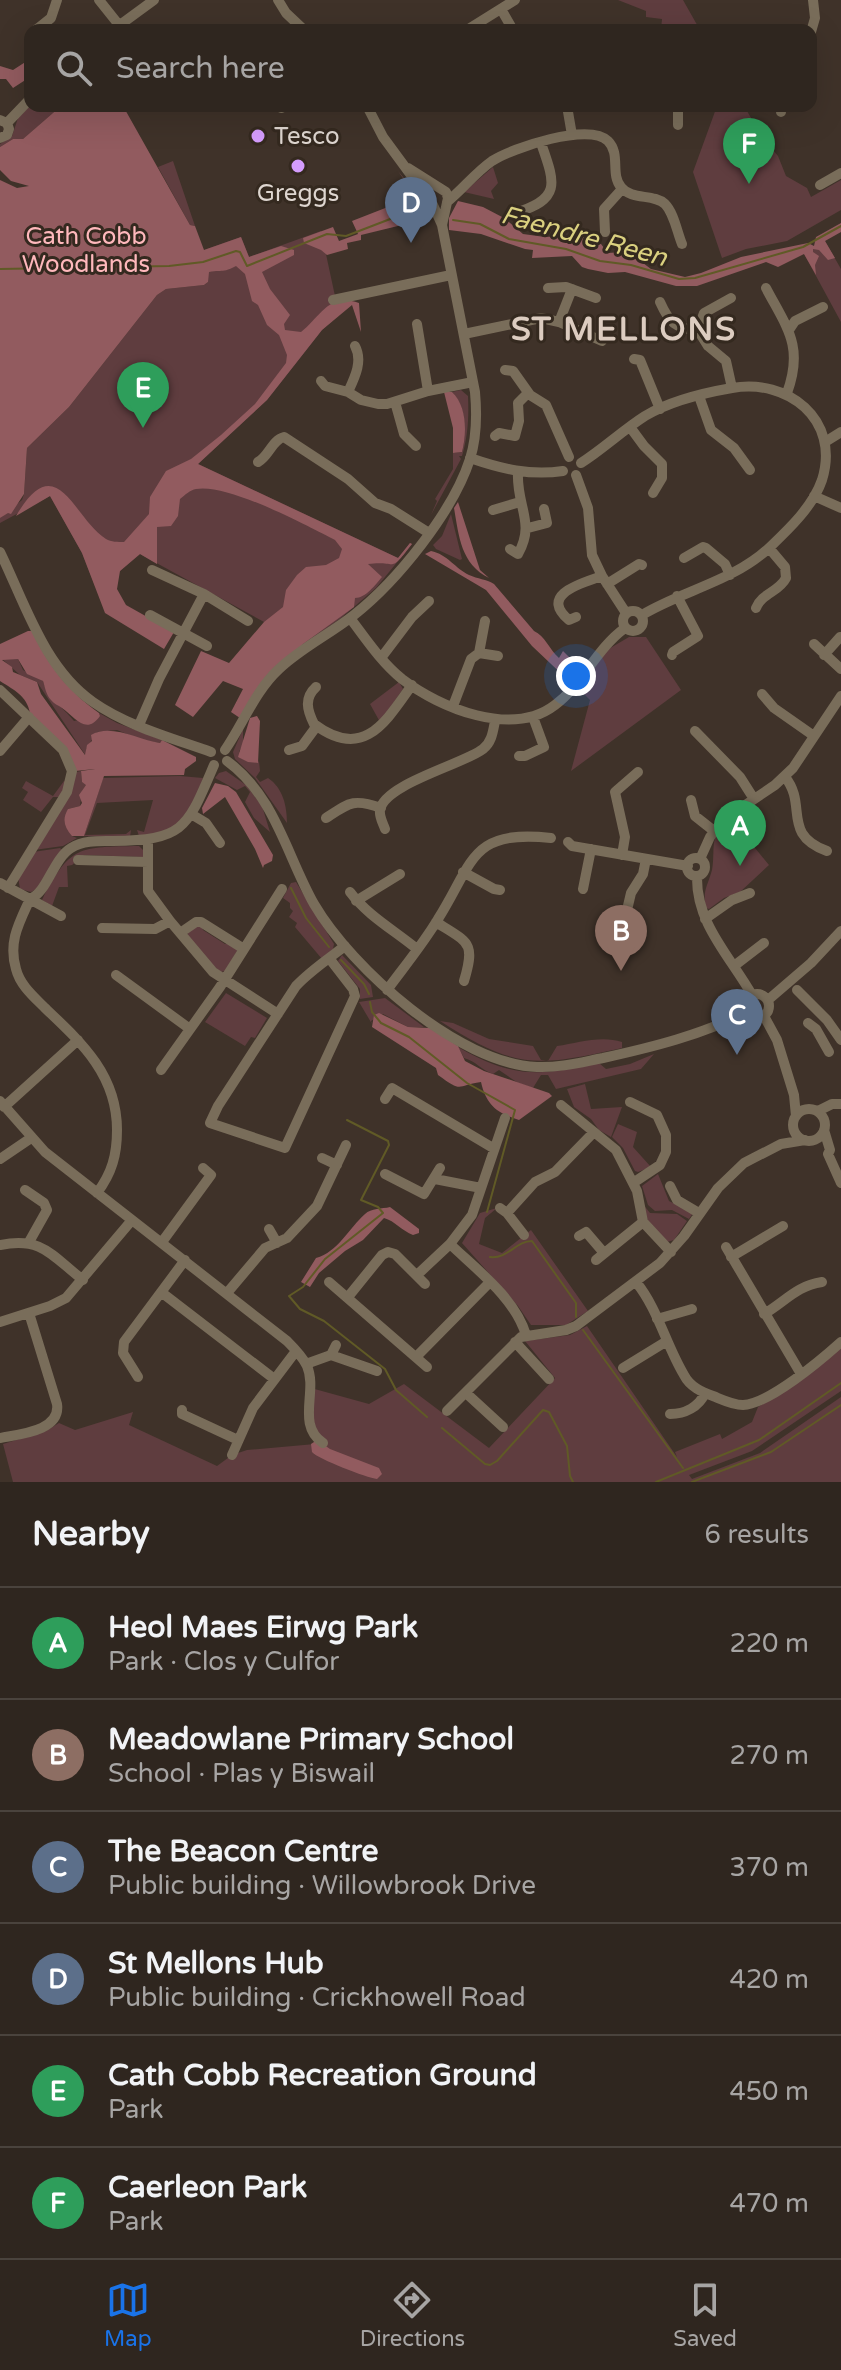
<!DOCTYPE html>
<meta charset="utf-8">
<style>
:root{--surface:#2f261f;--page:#372e28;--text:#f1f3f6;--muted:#a7a5a4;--line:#4a433d;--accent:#1a73e8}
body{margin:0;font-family:"Varela Round",sans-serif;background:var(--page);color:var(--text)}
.you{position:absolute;left:576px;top:676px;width:28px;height:28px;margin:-20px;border:6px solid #fff;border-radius:50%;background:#1a73e8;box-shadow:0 0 0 12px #1a73e833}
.badge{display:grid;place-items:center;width:52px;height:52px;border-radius:50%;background:var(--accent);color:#fff;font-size:26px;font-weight:700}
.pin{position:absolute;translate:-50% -66px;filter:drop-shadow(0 2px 4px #0008)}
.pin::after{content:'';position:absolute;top:42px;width:28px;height:24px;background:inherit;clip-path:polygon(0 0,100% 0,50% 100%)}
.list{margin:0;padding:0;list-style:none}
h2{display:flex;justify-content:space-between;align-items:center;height:104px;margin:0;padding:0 32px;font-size:34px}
h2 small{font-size:26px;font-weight:400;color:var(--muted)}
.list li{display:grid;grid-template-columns:52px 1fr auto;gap:24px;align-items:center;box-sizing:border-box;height:112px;padding:0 32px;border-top:2px solid var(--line)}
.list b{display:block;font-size:30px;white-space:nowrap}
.list p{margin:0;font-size:26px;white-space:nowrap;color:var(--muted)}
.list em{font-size:26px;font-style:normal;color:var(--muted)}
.icon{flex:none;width:44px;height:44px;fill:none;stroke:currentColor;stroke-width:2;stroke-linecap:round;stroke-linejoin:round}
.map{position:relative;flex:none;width:841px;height:1482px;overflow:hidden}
.search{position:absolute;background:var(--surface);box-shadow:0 8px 32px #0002;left:24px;right:24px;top:24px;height:88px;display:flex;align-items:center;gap:20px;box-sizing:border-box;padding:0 28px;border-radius:16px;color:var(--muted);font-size:30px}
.sheet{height:776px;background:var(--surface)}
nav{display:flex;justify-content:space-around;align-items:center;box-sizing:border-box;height:112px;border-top:2px solid var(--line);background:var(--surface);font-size:22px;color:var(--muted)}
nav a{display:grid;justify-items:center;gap:4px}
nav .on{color:var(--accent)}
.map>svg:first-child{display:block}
.green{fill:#5f3d3f}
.forest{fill:#925b5f}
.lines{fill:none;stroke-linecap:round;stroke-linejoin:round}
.stream{stroke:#605a26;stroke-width:2}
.minor{stroke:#796d5a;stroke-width:10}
.poi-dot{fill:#d49cfc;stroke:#34291f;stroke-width:3}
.labels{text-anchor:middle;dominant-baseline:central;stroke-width:6;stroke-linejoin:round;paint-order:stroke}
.poi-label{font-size:24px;fill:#ded6d0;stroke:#34291f;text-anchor:start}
.park-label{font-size:24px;fill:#ffb8bc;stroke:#34291f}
.water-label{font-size:26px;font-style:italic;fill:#dad07f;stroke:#34291f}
.district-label{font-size:32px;font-weight:bold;letter-spacing:2px;fill:#dcccc0;stroke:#34291f}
</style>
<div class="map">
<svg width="841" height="1482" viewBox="0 0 841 1482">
<rect width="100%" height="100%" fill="#3f3229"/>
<path class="green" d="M618,0h65l17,30h-39l1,-11 -16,-2v-6z
M30,106h31l-39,34 -9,-1 -13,8v-3l12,-8 6,-18z
M717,106h27l19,32 15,18 8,20 21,12 4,9 30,-17v30l-54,31 -41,8 -24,9 -29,-86z
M173,161l22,65 -5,-1 -32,-58z
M493,167l5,16 -7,8 3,8 -30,-7z
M321,231l14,65 13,11 -26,23 -55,70 -69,64 200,94 12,-15 2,1 -36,44 -35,30 -44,31 -33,-27 -124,-68 -20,17 -25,15 -13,-33 -32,-57 -50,27v-5l22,-18 2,-6 3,-46 42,-41 88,-112 9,-6 38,-4 4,-3 -4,-32 37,-13 8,20z
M825,241l16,28v53l-38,-70z
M461,390l7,6c1,20 0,40 -6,60h-3l2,3 -30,56 6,-14 -2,-2 18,-30v-16l9,-1c5,-18 4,-46 -10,-60z
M451,514l11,45 -2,1 -24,-11 -3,-4 9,-9z
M629,637h17l35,53 -110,81 19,-71 -11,-11 28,-39z
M0,657l18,2 5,11 20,11c6,19 19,25 31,40l26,-5 -1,-3 18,10 45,17 -2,3 -18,-3 -25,-10 -20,2 -11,17v7l-49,-74 -17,-7z
M399,682l4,7 -23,33 -10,-18z
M243,729v15l-4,8 18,11 2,-2 1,10 -4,6 4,5 8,-4c15,10 19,28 19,45l-32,-45 -20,-19 -2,-7z
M81,771l1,11 5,2 -5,7 -2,15 -12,3 4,27 5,2 -14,8 -29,4 37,-58 5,-20z
M226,771l20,14 16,21 8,26 -16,-14 -9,-16 5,-10 -5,-6 -8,4 -22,-12 4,-5z
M180,776l23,2c-6,20 -18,46 -38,54 -7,3 -18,3 -26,4l-2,-6 7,2 9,-32 -56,3 -12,32 41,-1 5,-4 -1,7 -46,-1 19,-58z
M26,781l27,15 11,-15 4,2 -8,14h-7l-12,15 -18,-12 5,-8 -6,-4z
M733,821l36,44 -29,27 -16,6 -15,11 -3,-1c-4,-17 2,-23 6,-38 4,-20 -5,-39 21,-49z
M139,846l4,4v7l-59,-2 -12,10 -5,1 1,21h-9l-7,19 -10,-6c28,-55 37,-53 97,-54z
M60,848l2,2 -24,38 -7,4 -11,-3 -2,-12 15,-25z
M296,882l38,62 -1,5 -11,10 -27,-32 2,-4 -8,-6 4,-6 -3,-3v-5l-7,-5 8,-15z
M196,926h6l1,4 22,14 4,-1 8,5v3l-12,20 -4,1 -8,-6 -25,-30v-4z
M342,955l29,30 2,12 -13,2v-10l-22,-28z
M226,993l41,25 -12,20 -4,-1 -6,9 -40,-24z
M385,998l39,29h-16l-25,-13 -12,7 1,3 -13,-22z
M440,1021l13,2 36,16 44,7 8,14 7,1 9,-15c21,-3 44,-11 65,-4v6c-85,19 -106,22 -182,-27z
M458,1047c56,32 81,29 141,16l7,6 24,-5 24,-10 -13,15 -85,20 -8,-14h-7l-8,13 -15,-5 -19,-13 -6,4c-12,-4 -17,-13 -29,-16z
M585,1084l6,25 31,-2 -11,30 -12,-7 -8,-11 -17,-12 -7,-18z
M618,1124l19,8 -4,15 18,20 -13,5 -3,-1 -12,-23 -11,-11z
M658,1174l11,27 24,12 -4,6 -17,-9 -17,1 -7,-6 -6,-19z
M642,1203l8,10 27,1 10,7 -13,19 -7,2 -18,-17z
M497,1208l-12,10 -6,26 23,9 29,-23 57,81 -22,14h-35l-13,-19 -56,-63 18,-30z
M587,1326l90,131 -2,-5 45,-18 2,5 30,-17 6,-15 37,-23 46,-36v43l-89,60 -63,24 3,4 68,-26 81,-56v85h-828l-10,-38 43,-13 13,-8 16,7 58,-18 -4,13 88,41 15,-11 15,-5 68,-6 -4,-56 58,16 35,-20 85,64 66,-70 -30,-37 45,-6z"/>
<path class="forest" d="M30,59v18l-17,11 -7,-9h-6v-13l13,4z
M61,106h62l67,119 5,1 9,24 37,-13 8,20 32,-11 13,4v5l-32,17 8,17 20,26 -6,9 1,6 16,2c20,-16 28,-40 58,-29l2,29 -9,-27 -30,25 -55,70 -69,64 200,94 12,-15 2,1c-24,31 -13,16 -44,20l14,13c-7,8 -16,21 -27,21l-1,9 -51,37 -63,74 -9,-6 12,-23 -20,-8 -30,36 -18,-12 26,-54 28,12 35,-41 19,-15 3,-17 11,-15 9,-8 20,-2 13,-7 3,-9 -7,-9c-29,-15 -108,-57 -139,-51 -6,1 -11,6 -16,10l-2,17 -7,10 -14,1v37l-17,-10 -20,17 -3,18 9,16 48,27 -10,17 -59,-36 -23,-60 -32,-57 -34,20c41,-70 57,2 90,23 5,3 12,3 18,3l25,-28 1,-17 16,-26 25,-12 30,-24 34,-31 31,-41 1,-8 -8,-20 -12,-10 -9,-20 -6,-4 -7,-27 -9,-8c-15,8 -15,3 -27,6l-1,10 -4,3 -38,4 -9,6 -88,112 -42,41 -3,46 -13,20 -3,-1 -8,5v-338l17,8 12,-2 -18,-5 -11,-11v-23l13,-8h10z
M398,171l31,39c-5,10 -17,11 -27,13v2l-41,10v5l-14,3 1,6 -21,6 -6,-5 -17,-7 -1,-5 30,-11 6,14 19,-7 -6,-13 64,-25z
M458,201l25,6 21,11 19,16 22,3 33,-2 23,9 7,9 15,-1 12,5 16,12 34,8 16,-4 40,-16 67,-14 6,3 2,-9 25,-14v9l-16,9 10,17 -7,2 -9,-10 -6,-1v3l6,4 -4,9 1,10 -12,-21 -26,13 -12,-5 -69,24h-21l-51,-14 -17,1 -20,-4 -6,-2 -10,-11 -40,2 1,-8 -8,-1 -44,-15 -32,-4v-12z
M444,392h8c15,14 15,41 10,60l-9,1v-25z
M458,502l22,68 9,8c-28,-14 -30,-41 -35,-70z
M431,551c16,3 25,18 38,24 9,4 17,4 25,9l40,47c11,5 15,18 25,27l4,-7 17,17 -11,13 -37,-35 -46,-56 -61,-36z
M28,631h4c16,34 36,60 67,82l1,3c-14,20 -25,1 -38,-8 -4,-3 -8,-4 -11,-8 -5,-5 -6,-13 -8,-19l-16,-7 -9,-15 -16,1 10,7 1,5 24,10 4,12 44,61 2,-10 5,-4 -1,-6c20,-12 48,5 69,8l2,-3 34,17v4l-11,8 -1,6 -80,1 -20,60h-12c-8,-9 -10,-17 -4,-27l12,-3 2,-3 -3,-8 7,-10 -4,-3 -1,-11 14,-2 -20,2 -45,-58c-3,-17 -16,-23 -30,-32v-37z
M257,716l3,5 -2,42 -10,-1 -10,-5 12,-39z
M215,783l13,3 8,6 37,63 -1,6 -8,4 -1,3 -8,-19 -30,-52 -22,17 -1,-6z
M379,1013l29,14 22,1 28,18 7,15 19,10 65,22 3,3 -33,24c-23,-7 -33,-16 -38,-38 -25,3 -17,12 -43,-7l-2,-7 -64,-41 2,-12z
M390,1207l29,22v4l-6,2c-11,-4 -18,-14 -29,-17l-21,22 -18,11 -26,22 -9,14 -9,-5 15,-24c22,-6 33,-30 49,-44 6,-6 17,-5 25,-7z
M317,1440l13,9 49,19 3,6 -5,5c-10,-1 -59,-20 -65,-27l-1,-8z"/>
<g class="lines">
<path class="stream" d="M453,220l27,4 29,15 57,10 34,12 31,4 48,14 16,-1 108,-31 38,-21
M0,269l169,-3 34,-4 33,-11 4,1 7,14 80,-32 19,2 52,-20h28
M291,888l15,30 23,29
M341,960l23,24 5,10
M370,1002l2,10 9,11 28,14 58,46 48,27 -28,102
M347,1120l41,21 1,4 -28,55 17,7 5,6 -58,46 -22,28 -14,9 11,13 24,12 61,48 11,21 31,27
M490,1257c18,2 26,-16 42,-16l44,62v14
M583,1330l100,138
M442,1428l43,36 5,1 7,-4 46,-51 6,2 18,34 3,30 3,6
M656,1482l103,-42 82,-57
M692,1482l79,-30 70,-47"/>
<path class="minor" d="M99,0l20,25
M278,0l8,13 18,17
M501,9l12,21
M36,30l15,-12 6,-18
M113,30l41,-30
M467,30l48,-30
M811,32l4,-14 -2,-18
M567,106l5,29
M678,106v19
M781,106v6
M281,108l5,-2
M0,120l7,3 2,6 -2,6 -7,3
M7,123l23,-24
M408,168l38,24 2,6 -6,27
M820,185l21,-12
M447,202c16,-13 28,-29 45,-41 20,-13 97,-39 116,-20 13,13 2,33 13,46 11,14 32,6 44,17 9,9 12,28 17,40
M515,213c47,-14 40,-30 26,-70
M605,232l-1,-23 18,-20
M548,288l18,-1 30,11
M766,288c21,40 38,58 21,105
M333,300l118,-25
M660,302c9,20 15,27 38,28l10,16 18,15 6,27
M559,322l13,-33
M417,324l11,67
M698,330l6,-17 27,-15
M789,330l6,-9 28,-14
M464,334l77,-16 18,4 43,19
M634,359l6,1 20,49
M505,370l8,1 17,24 16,10 23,52
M321,381l4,5 23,6 13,8 17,4h9l41,-13 45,-9
M348,392c7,-15 15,-31 7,-46
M699,396l12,34 23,18 16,22
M395,402l9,32 12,12
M630,427l14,19 18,18v14l-9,15
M495,436l4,-3 16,3 4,-15 -1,-18 10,-10
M825,442l16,-10
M470,458c32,11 60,18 93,13
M258,462c11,-6 14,-22 26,-25l64,42 27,24 16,6 38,24
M581,463c22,-14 42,-33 64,-47 25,-15 58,-23 87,-28 55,-10 109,31 90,92 -9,26 -32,48 -52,67 -36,34 -86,43 -128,68
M576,475l12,33 4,47 10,21 24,37
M814,496l27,12
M493,510l27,-8
M528,528l19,-5 -3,-14
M510,549l8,5c18,-31 -2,-48 0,-82
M0,552c25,51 44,116 93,150 34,24 79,36 118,50
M684,558l19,-11 3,1 19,16 5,11
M152,570l52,24 44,27
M607,584l32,-20 3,1
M756,608c6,-15 23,-16 30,-30l-1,-11 -16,-19
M623 621a10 10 0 1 1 20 0a10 10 0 1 1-20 0Z
M150,615l57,31
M576,617l-7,3c-31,-26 14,-37 33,-44
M350,618c16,21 31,44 52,61 38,29 110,59 153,26 28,-21 41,-56 70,-77
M814,644l27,25
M479,653l19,3
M672,655l1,-3 25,-16 -21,-40
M824,655l16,-18
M381,658l31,-41 17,-16
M316,687c-12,11 -9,23 -2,37 49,37 71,-1 98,-39
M0,690l63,60 9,21 -5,21 -59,96
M762,694l12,14 40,28
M453,706l18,-47 8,-6 6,-32
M139,725l20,-46 45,-85
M695,731l45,46 14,22
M225,750c18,-26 30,-59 54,-81 22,-21 51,-35 75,-54 43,-34 99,-103 116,-156 7,-22 7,-45 5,-67l-33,-167 -9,-20 -50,-68 -16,-31
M289,750l13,-4 14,-19
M0,751l29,-34
M519,756h6l19,-9 -11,-30
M227,761c48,35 59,93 87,143 38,65 145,160 223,163 23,1 45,-5 66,-9 50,-11 98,-23 144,-46
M785,777c23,28 -4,57 42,74
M691,800l4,16 19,15
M734,811l17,24
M191,814l15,9 14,20
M326,818c23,-15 27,-20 55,-10
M385,829c-2,-6 -6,-12 -5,-19 4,-26 84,-46 103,-61 9,-7 10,-18 12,-28
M568,842l4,4 116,20
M622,855l3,-18 -10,-45 23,-20
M687 867a9 9 0 1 1 18 0a9 9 0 1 1-18 0Z
M700,859l10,-22 13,-17 52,-35 18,-17 48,-72
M78,860l70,2
M463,872l31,17 6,1
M697,876c-1,48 33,80 55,119
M0,883l61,33
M583,889l8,-40
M350,892c18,24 44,38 67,57
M30,899c-11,24 -22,43 -14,70 4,16 17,27 29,39 37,35 72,67 72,122 0,25 -5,43 -20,63
M30,899c17,-6 23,-40 41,-51 13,-8 28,-7 42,-7 72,-1 74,-13 101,-76
M356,901l44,-27
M627,910l4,-17 12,-19 3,-15
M705,919l27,-19 18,-7
M170,921l43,51 65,42
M436,922c32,21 40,19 28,59
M102,928l53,1 15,-8 -22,-30v-51
M180,933l16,-11h5l43,27
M329,958l24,31 2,7 -70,152 -75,-25 8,-17 78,-120c14,-15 32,-27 49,-40
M734,966l30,-23
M116,975l74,54
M387,990c17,-23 36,-46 51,-71 36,-57 32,-90 113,-81
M797,990l30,30 14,20
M745 1006a12 12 0 1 1 24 0a12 12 0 1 1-24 0Z
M768,1000l43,-37 30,-32
M764,1016l13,24 17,55 2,21
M808,1023l8,6 13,23
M161,1070l59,-83 62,-98
M385,1099l7,-11 101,60
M0,1101l45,51 242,189c7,7 16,16 20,25 11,25 -11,59 16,77
M630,1102l27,13 9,20v17l-6,13 -27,18
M561,1105l55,45 21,41 6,31 28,30
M4,1107l74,-67
M793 1125a16 16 0 1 1 32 0a16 16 0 1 1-32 0Z
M818,1111l14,-7h9
M824,1130l6,20 -2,4 13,29
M322,1158l15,7
M0,1159l31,-21
M385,1174l39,20 16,-26
M435,1179l46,9
M670,1186l7,14 22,13
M25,1190l19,13 3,7 -18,32
M500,1208l7,5 17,22
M507,1213l28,-31 20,-10 38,-39
M269,1229l8,14
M579,1236l7,-4 18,21
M162,1242l49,-67 -8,-7
M450,1244c27,26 65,54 76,91
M0,1245c42,-9 52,11 83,35
M726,1247l75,127
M731,1257l52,-31
M596,1260l47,-38
M417,1275l33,-31 22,-29 33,-97
M329,1282l98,85
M636,1282c22,27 30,63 48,93 6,12 18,17 29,21 10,4 20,9 30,9 26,-1 78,-45 98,-63
M161,1292l112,86
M227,1293l38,-45 22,-10 30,-32 29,-61
M348,1297l34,-42 6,-3 7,2 30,30
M764,1314c22,-13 32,-28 58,-32
M657,1319l35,-10
M0,1322l50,-16 16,-8 66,-78
M515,1342l34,37
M331,1355l46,16
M417,1356l73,-74
M306,1364l25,-9 5,-10
M623,1368l44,-27
M138,1377l-15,-24 1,-11 61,-82
M466,1393l37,34
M182,1410v4l56,26
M447,1411l74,-74 45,-7 10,-4 84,-63 24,-27 34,-48 26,-25 37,-19 24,-4
M670,1414c15,0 29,-7 35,-21
M0,1438c20,-4 61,-7 57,-34l-28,-91
M232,1455l21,-47 43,-57"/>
</g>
<g class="poi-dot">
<circle cx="258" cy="136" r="8"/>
<circle cx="298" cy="166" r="8"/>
</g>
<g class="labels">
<g class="poi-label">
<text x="274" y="136">Tesco</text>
<text x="298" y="193" text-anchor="middle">Greggs</text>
</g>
<g class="park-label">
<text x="86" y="236">Cath Cobb<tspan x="86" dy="28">Woodlands</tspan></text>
</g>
<g class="water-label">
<text transform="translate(584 236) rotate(15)">Faendre Reen</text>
</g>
<g class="district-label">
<text x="624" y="330">ST MELLONS</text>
</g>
</g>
</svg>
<div class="you"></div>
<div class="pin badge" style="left:740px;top:866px;background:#2e9e5b">A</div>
<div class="pin badge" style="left:621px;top:971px;background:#8d6e63">B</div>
<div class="pin badge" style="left:737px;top:1055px;background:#5c6f8a">C</div>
<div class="pin badge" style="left:411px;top:243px;background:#5c6f8a">D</div>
<div class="pin badge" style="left:143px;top:428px;background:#2e9e5b">E</div>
<div class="pin badge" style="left:749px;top:184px;background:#2e9e5b">F</div>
<div class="search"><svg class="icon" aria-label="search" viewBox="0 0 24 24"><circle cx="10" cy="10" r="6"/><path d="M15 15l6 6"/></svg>Search here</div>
</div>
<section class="sheet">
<h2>Nearby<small>6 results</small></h2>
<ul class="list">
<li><span class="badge" style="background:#2e9e5b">A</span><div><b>Heol Maes Eirwg Park</b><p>Park · Clos y Culfor</p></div><em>220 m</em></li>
<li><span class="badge" style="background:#8d6e63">B</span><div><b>Meadowlane Primary School</b><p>School · Plas y Biswail</p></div><em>270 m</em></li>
<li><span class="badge" style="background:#5c6f8a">C</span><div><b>The Beacon Centre</b><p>Public building · Willowbrook Drive</p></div><em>370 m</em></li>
<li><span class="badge" style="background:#5c6f8a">D</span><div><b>St Mellons Hub</b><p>Public building · Crickhowell Road</p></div><em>420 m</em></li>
<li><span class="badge" style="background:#2e9e5b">E</span><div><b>Cath Cobb Recreation Ground</b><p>Park</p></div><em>450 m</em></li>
<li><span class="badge" style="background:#2e9e5b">F</span><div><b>Caerleon Park</b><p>Park</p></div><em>470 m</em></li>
</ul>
</section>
<nav>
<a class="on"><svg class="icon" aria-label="map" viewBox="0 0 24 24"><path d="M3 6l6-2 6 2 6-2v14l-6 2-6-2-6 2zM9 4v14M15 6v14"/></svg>Map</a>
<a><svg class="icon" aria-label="directions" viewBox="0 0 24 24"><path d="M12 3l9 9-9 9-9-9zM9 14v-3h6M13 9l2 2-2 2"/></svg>Directions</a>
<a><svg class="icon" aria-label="saved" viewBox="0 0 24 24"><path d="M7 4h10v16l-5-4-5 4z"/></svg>Saved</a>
</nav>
